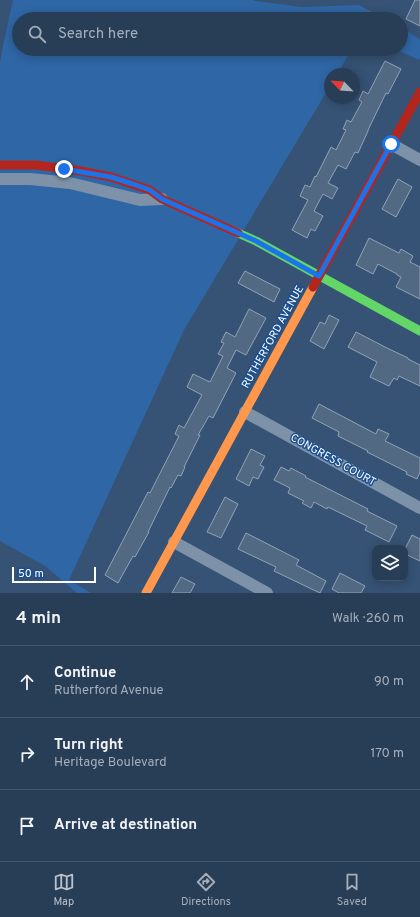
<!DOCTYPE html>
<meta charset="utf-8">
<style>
:root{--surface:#283e57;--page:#30455d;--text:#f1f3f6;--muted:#a5aeba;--line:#44576d;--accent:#b9c2ce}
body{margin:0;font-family:Overpass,sans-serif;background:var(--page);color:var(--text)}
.controls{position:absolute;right:12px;bottom:12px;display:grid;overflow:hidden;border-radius:8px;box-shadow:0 2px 10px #0003}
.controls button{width:36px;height:36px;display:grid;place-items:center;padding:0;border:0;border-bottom:1px solid var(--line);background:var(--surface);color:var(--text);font:20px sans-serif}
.compass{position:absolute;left:324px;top:68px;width:36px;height:36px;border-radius:50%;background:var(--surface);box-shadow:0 2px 10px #0003;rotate:295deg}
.scale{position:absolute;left:12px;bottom:10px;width:84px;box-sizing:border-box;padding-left:4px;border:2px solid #fff;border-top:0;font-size:11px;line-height:14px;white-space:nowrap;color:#fff;-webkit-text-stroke:3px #1b4f8f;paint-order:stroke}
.stop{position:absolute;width:12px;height:12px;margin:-9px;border:3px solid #1a73e8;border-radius:50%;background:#fff}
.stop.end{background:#1a73e8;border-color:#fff;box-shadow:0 1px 4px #0008}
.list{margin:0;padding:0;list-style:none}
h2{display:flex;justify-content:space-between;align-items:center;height:52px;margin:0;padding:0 16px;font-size:17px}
h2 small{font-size:13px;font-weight:400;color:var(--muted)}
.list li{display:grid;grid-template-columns:26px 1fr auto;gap:12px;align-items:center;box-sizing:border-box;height:72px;padding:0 16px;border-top:1px solid var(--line)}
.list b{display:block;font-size:15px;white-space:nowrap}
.list p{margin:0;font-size:13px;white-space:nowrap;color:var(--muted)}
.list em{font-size:13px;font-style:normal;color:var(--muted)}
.icon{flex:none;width:22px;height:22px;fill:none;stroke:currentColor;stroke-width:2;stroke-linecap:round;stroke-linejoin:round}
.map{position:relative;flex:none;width:420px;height:593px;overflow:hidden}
.search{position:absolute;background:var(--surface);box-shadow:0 2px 10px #0003;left:12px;right:12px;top:12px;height:44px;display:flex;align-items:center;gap:10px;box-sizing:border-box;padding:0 14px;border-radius:22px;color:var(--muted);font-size:15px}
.sheet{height:268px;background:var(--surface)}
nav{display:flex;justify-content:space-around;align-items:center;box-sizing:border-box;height:56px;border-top:1px solid var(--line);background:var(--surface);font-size:11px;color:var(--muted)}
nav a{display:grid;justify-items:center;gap:2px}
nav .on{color:var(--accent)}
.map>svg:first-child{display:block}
.green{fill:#2f66a5}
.building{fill:#526984;stroke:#92a2b6}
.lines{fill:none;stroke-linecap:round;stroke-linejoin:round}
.street{stroke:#7d92a8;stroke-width:12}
.fast{stroke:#63d668;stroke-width:9}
.slow{stroke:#ff974d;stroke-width:9}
.jam{stroke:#b3261e;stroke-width:9}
.route{stroke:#1a73e8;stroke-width:5}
.labels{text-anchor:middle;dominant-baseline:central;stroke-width:3;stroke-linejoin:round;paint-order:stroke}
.street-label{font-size:11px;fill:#fff;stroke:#1b4f8f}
</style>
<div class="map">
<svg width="420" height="593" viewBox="0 0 420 593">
<rect width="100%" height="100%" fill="#365274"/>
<path class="green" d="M13,0h240l2,1 47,6 57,-2 26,14h-366v30h333l-15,25h-7v12l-146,244 -115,250 22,13h-14l-32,-27 -45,-25v-479l3,-16z
M401,28l19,11v19l-1,2 -24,-11h6z"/>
<path class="building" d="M415,0h5v26l-14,-7z
M385,61l16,8 -13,25 -2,-1 -18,37v1l-10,22 -3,-1 -9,17 -8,-4 -10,18 10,5 -6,11 -9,-5 -9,17 9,5 -8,15 -4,-2 -4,9 -15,-8 16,-30 -8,-4 5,-11 5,2 5,-11 1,1 15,-30 5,3 10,-20 -3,-1 4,-9 4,2 11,-20 -3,-2 4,-9 5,3z
M398,179l14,8 -16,30 -14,-8z
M369,238l30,15 2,-4 12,7 -3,6 10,5v32l-24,-12 5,-10 -4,-2v-1l-19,-10 -5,10 -17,-9z
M245,271l35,18 -6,13 -36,-19z
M249,309l17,9 -20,37 -10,-5 -9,18 9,5 -23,45 -4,-2 -11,19h2l-16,32h1l-4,9 -3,-1 -7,13 -1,-1 -22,45h1l-14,25 -2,-1 -15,27 -13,-8 43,-83 2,1 29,-57 -4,-2 4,-9 5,3 18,-33 -15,-8 6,-13 17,8 13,-26 -5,-2 6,-11 -3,-1 5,-10 9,5z
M329,315l10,5 -15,29 -14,-8 10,-19 5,2z
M356,332l29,15 23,11v1l12,6v21l-21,-10 -2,4 -3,-2 -5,8 -19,-9 7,-15 -29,-15z
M319,404l57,30 2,-5 11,5 -4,7 35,17v14l-3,7 -11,-5 1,-2 -40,-20 1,-1 -30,-15 1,-4 -27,-14z
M251,449l14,7 -5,9 4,2 -6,12 -5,-2 -4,9 -13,-7z
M281,467l8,4 2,-3 15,8 -1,1 63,32 -1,2 30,15 -8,16 -24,-12 2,-4 -39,-19 -1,2 -13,-7 -3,6 -9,-5 2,-2 -16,-8 2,-5 -16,-8z
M225,497l13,7 -17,34 -14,-6z
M246,533l53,27 -3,5 30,16 -6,12 -46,-22 2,-4 -38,-18z
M412,535l8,4v22l-15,-7v-5z
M340,573l25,13 -4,7h-22l-7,-4z
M181,577l14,7 -5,9h-18z"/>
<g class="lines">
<path class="street" d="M391,144l29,16
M0,179h30l40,4 70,17 22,-1
M245,412l175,96
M174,542l93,51"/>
<path class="fast" d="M238,233l18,8 164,90"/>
<path class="slow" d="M146,593l167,-306"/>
<path class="jam" d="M0,165h36l45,6 30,6 39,13 12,9 76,34
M313,287l107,-195"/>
</g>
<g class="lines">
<path class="route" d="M64,169l47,8 22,7 17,6 12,9 94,42 63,35 72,-132"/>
</g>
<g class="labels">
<g class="street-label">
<text transform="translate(273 337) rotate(-61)">RUTHERFORD AVENUE</text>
<text transform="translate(333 460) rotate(29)">CONGRESS COURT</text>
</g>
</g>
</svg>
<div class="controls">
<button><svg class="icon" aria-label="layers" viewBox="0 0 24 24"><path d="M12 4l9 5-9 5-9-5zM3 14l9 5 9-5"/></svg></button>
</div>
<svg class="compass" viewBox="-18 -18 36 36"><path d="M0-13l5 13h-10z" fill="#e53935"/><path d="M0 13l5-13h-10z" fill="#a5aeba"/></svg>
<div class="scale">50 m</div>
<div class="stop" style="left:391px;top:144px"></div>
<div class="stop end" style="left:64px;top:169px"></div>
<div class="search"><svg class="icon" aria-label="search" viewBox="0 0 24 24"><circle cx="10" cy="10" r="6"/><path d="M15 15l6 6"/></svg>Search here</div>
</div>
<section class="sheet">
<h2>4 min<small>Walk · 260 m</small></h2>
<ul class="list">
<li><svg class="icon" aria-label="ahead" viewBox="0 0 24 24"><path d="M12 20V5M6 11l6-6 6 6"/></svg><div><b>Continue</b><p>Rutherford Avenue</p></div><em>90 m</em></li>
<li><svg class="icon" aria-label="right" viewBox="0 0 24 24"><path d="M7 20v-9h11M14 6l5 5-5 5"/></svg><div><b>Turn right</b><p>Heritage Boulevard</p></div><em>170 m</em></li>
<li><svg class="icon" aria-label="arrive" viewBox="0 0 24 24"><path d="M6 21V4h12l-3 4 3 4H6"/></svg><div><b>Arrive at destination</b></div></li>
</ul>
</section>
<nav>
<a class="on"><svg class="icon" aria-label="map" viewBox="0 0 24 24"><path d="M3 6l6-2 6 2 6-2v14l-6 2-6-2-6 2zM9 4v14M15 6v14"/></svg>Map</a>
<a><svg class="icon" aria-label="directions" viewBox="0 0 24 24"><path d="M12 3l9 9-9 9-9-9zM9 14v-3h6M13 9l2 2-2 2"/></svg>Directions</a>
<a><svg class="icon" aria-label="saved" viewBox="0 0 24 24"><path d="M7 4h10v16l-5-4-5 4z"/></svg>Saved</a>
</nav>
